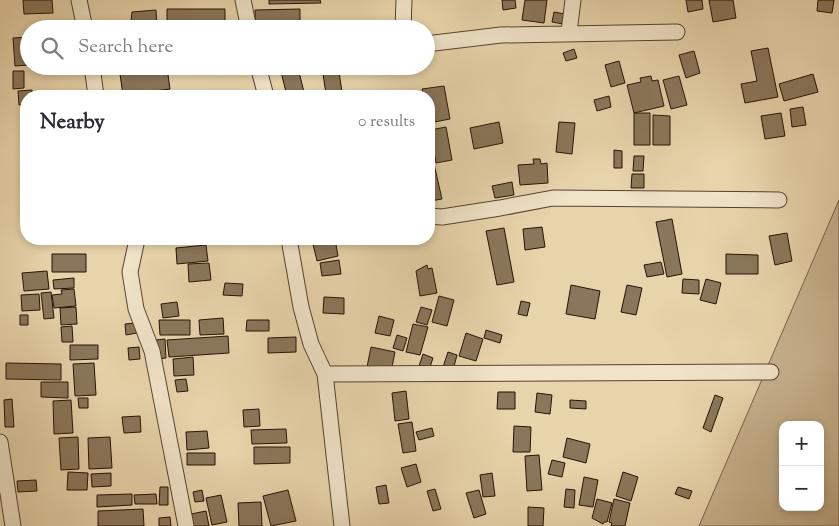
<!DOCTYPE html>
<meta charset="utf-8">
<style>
:root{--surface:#fff;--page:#f7f7f7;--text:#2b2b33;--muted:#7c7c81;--line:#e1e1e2}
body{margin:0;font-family:"Sorts Mill Goudy",serif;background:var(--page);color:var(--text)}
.controls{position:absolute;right:15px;bottom:15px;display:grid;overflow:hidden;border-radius:10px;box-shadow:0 2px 8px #0003}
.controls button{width:45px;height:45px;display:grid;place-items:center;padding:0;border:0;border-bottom:1px solid var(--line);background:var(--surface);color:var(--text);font:25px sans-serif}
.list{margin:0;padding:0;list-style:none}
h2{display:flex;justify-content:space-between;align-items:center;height:65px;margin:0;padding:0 20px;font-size:21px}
h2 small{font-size:16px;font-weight:400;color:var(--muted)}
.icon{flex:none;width:28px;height:28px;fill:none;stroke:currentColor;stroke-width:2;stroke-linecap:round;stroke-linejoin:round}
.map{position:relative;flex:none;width:839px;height:526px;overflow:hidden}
.search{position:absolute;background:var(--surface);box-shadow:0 2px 8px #0003;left:20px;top:20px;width:415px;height:55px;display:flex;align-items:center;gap:12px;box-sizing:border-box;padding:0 18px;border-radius:28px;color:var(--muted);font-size:19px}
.panel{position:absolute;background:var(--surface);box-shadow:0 2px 8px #0003;left:20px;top:90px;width:415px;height:155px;border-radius:20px}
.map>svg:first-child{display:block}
.green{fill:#c7b38f;stroke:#76624a;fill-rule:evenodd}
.building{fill:#8a775b;stroke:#251205}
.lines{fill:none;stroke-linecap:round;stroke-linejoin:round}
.street-casing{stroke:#56422e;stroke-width:17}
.street{stroke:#f0e3c8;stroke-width:15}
</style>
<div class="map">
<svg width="839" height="526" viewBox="0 0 839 526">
<rect width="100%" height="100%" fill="#e8d4ab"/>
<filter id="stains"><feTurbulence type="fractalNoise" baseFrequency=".004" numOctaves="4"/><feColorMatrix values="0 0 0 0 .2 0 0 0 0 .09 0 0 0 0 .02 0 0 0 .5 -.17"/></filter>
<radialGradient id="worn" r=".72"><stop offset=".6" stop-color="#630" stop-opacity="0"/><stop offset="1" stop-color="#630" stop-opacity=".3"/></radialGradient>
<path class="green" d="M839,200v326h-140zM783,425h37v82h-37z"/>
<path class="building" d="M23,0h29l1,13 -29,1z
M269,0h51l1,3 -52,1z
M502,0h13l1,8 -13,2z
M525,0h22l-3,23 -22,-3z
M686,0h16l1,9 -15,3z
M709,0h24l3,18 -23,4z
M818,0h16l-2,13 -15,-2z
M167,9h58v20h-58z
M300,9v17l-45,1v-17z
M156,10l1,19h-27l2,-17z
M554,12l11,2 -2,10 -11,-2z
M389,21v8h-47v-6z
M29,37v28l-14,1 -2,-28z
M768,48l10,49 -33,6 -4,-19 16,-3 -6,-30z
M574,49l3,9 -11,3 -3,-8z
M694,51l6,22 -14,5 -7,-23z
M619,61l6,22 -14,4 -6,-22z
M167,68l3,21 -47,6 -3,-21z
M298,68l7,28h-18l-6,-24z
M13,71h11v17l-11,1z
M339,72l3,20 -16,2 -3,-20z
M813,74l5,18 -34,9 -5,-17z
M651,76l1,5 6,-1 6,26 -30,7 -7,-28 14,-3 -1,-4z
M679,76l8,29 -16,4 -8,-29z
M444,86l6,33 -21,4v-27h-5l-2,-7z
M32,90v6h-6v8l-7,1 -1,-14z
M609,96l2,11 -14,4 -3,-11z
M803,107l3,18 -14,2 -2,-18z
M634,113h16v32h-16z
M781,113l4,23 -20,3 -4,-23z
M653,115l17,1v29h-17z
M499,122l4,21 -29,6 -4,-21z
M559,122l16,1 -3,31 -16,-2z
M446,127l6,33 -16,3 -6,-33z
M614,150l8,1v17h-8z
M634,156h10l-1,15h-10z
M533,159h7l1,5 6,-1 1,20 -28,2 -2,-20 16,-1z
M434,164l8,35 -12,2 -1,-35z
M632,174h12v14h-13z
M512,182l2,13 -19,3 -3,-12z
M672,219l10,55 -15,3 -11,-55z
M542,227l3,20 -20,3 -2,-21z
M504,228l10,54 -17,3 -11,-54z
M787,233l5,28 -17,4 -6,-29z
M210,239h54v5l-54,-1z
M335,239l3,17 -21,5 -4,-17z
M206,245l2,16 -31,3 -1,-16z
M52,254h34v18h-34z
M726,254l32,1v19h-32z
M339,260l2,14 -19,2 -2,-13z
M661,262l3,12 -17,3 -3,-12z
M209,263l2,17 -22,2 -1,-18z
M427,265l1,4 4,-1 5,25 -17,3 -4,-25z
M47,271l2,18 -25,2 -2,-18z
M74,278v10l-20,1 -1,-9z
M683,279l16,1v14l-17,-1z
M706,279l15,4 -5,21 -16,-4z
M225,283l18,1 -1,12 -19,-1z
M571,285l29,6 -5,28 -29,-5z
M627,285l15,3 -6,27 -15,-3z
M74,289l2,17 -22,2 -2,-13 10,-1 -1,-4z
M51,292l3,26 -10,1 -3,-26z
M39,294l1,16 -18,1 -1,-16z
M439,296l15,4 -7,26 -15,-4z
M324,297l20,1v16l-21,-1z
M521,301l9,2 -3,13 -9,-2z
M177,302l2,14 -16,2 -2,-14z
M76,307l1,17 -16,1 -1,-17z
M421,307l11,3 -5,15 -11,-3z
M20,315h8v10h-8z
M379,316l15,4 -4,16 -15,-3z
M223,318l1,16 -24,1 -1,-15z
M159,320h31v15h-30z
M247,320h22v11h-23z
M136,323l1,10 -11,2 -1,-11z
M413,324l15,3 -8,28 -14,-3z
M72,326l1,16h-11l-1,-15z
M486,330l16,5 -2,8 -16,-5z
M466,333l17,6 -7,22 -17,-5z
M397,335l10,3 -4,13 -10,-3z
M228,336l1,17 -60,4 -2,-17z
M296,337v15l-28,1v-15z
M165,339l1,19 -9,1 -1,-19z
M70,345h28v14l-28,1z
M139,347l1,12 -11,1 -1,-12z
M371,347l24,5 -4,20 -24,-5z
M448,352l9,3 -4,15 -10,-3z
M423,354l10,4 -4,12 -10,-4z
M193,357l1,18 -20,1 -1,-17z
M6,363l55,1v16l-55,-1z
M94,363l2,32 -21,1 -2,-32z
M186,379l2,12 -11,1 -2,-12z
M41,382h27v16l-27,-1z
M406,391l3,28 -14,2 -3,-28z
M498,392h17v17h-18z
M537,393l15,2 -2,19 -15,-2z
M715,395l8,3 -12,34 -8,-4z
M78,398h10v10h-9z
M12,399l2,28h-9l-1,-27z
M71,400l2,33 -19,1 -1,-33z
M570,400l16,1v8l-16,-1z
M259,409l1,17 -16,1 -1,-17z
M140,416l1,16 -17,1 -2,-16z
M412,422l4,29 -13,2 -5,-29z
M514,426l17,1 -1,25h-17z
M432,428l2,8 -15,4 -3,-8z
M286,429l1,14 -35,1 -1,-14z
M207,431l2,17 -22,2 -1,-18z
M78,437l1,32 -18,1 -2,-32z
M110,437l2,31 -23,1 -1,-31z
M567,438l23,6 -4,19 -23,-6z
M254,447h36v16l-36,1z
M187,453h28v12h-28z
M539,455l3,35 -15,1 -2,-35z
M552,460l13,3 -3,14 -14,-3z
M416,464l5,18 -14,5 -6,-19z
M68,472l20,1 -1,17h-20z
M623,472l15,5 -7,24 -15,-5z
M111,473v13l-19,1 -1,-13z
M492,473l3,23 -12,1 -3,-22z
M584,477l14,3 -5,27 -14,-2z
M36,480l1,11 -19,1 -1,-11z
M386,485l3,18 -10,1 -3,-17z
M160,487h8v18h-9z
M678,487l14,4 -3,8 -14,-5z
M435,489l6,20 -8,2 -6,-20z
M566,489l9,1 -1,18 -10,-1z
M202,490l2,11 -9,1 -2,-10z
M288,490l8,31 -25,5 -8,-30z
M479,490l7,24 -12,4 -8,-25z
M132,494v11l-35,2v-12z
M156,494l1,10h-22l-1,-9z
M221,495l6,27 -15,3 -6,-27z
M597,499l15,4 -5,19h-3l-1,2 -11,-6z
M614,499l16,4 -5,23h-14l1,-3 -3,-1z
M261,502l1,24h-23l-1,-23z
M528,507l16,1 -1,18h-15z
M143,509l1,17h-46v-15z
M206,511l3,15h-16l-2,-12z
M170,517l1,9h-12v-8z"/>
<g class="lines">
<g class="street-casing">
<path id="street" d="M79,0l6,29
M243,0l6,29
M403,29l1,-29
M569,32l4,-32
M426,44l75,-9 176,-3
M92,66l4,30
M258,66l8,30
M429,216l13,1 58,-9 53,-10 226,2
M134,239l2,5 -6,28 6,37 16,42 34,175
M289,239l12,68 10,37 14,30 17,152
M325,374l446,-2
M0,442l13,84"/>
</g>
<use href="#street" class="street"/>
</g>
<rect width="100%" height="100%" filter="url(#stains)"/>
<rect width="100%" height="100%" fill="url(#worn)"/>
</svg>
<div class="controls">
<button>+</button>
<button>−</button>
</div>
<div class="search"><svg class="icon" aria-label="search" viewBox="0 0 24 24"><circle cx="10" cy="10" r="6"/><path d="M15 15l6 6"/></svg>Search here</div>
<section class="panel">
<h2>Nearby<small>0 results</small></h2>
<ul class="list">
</ul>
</section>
</div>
